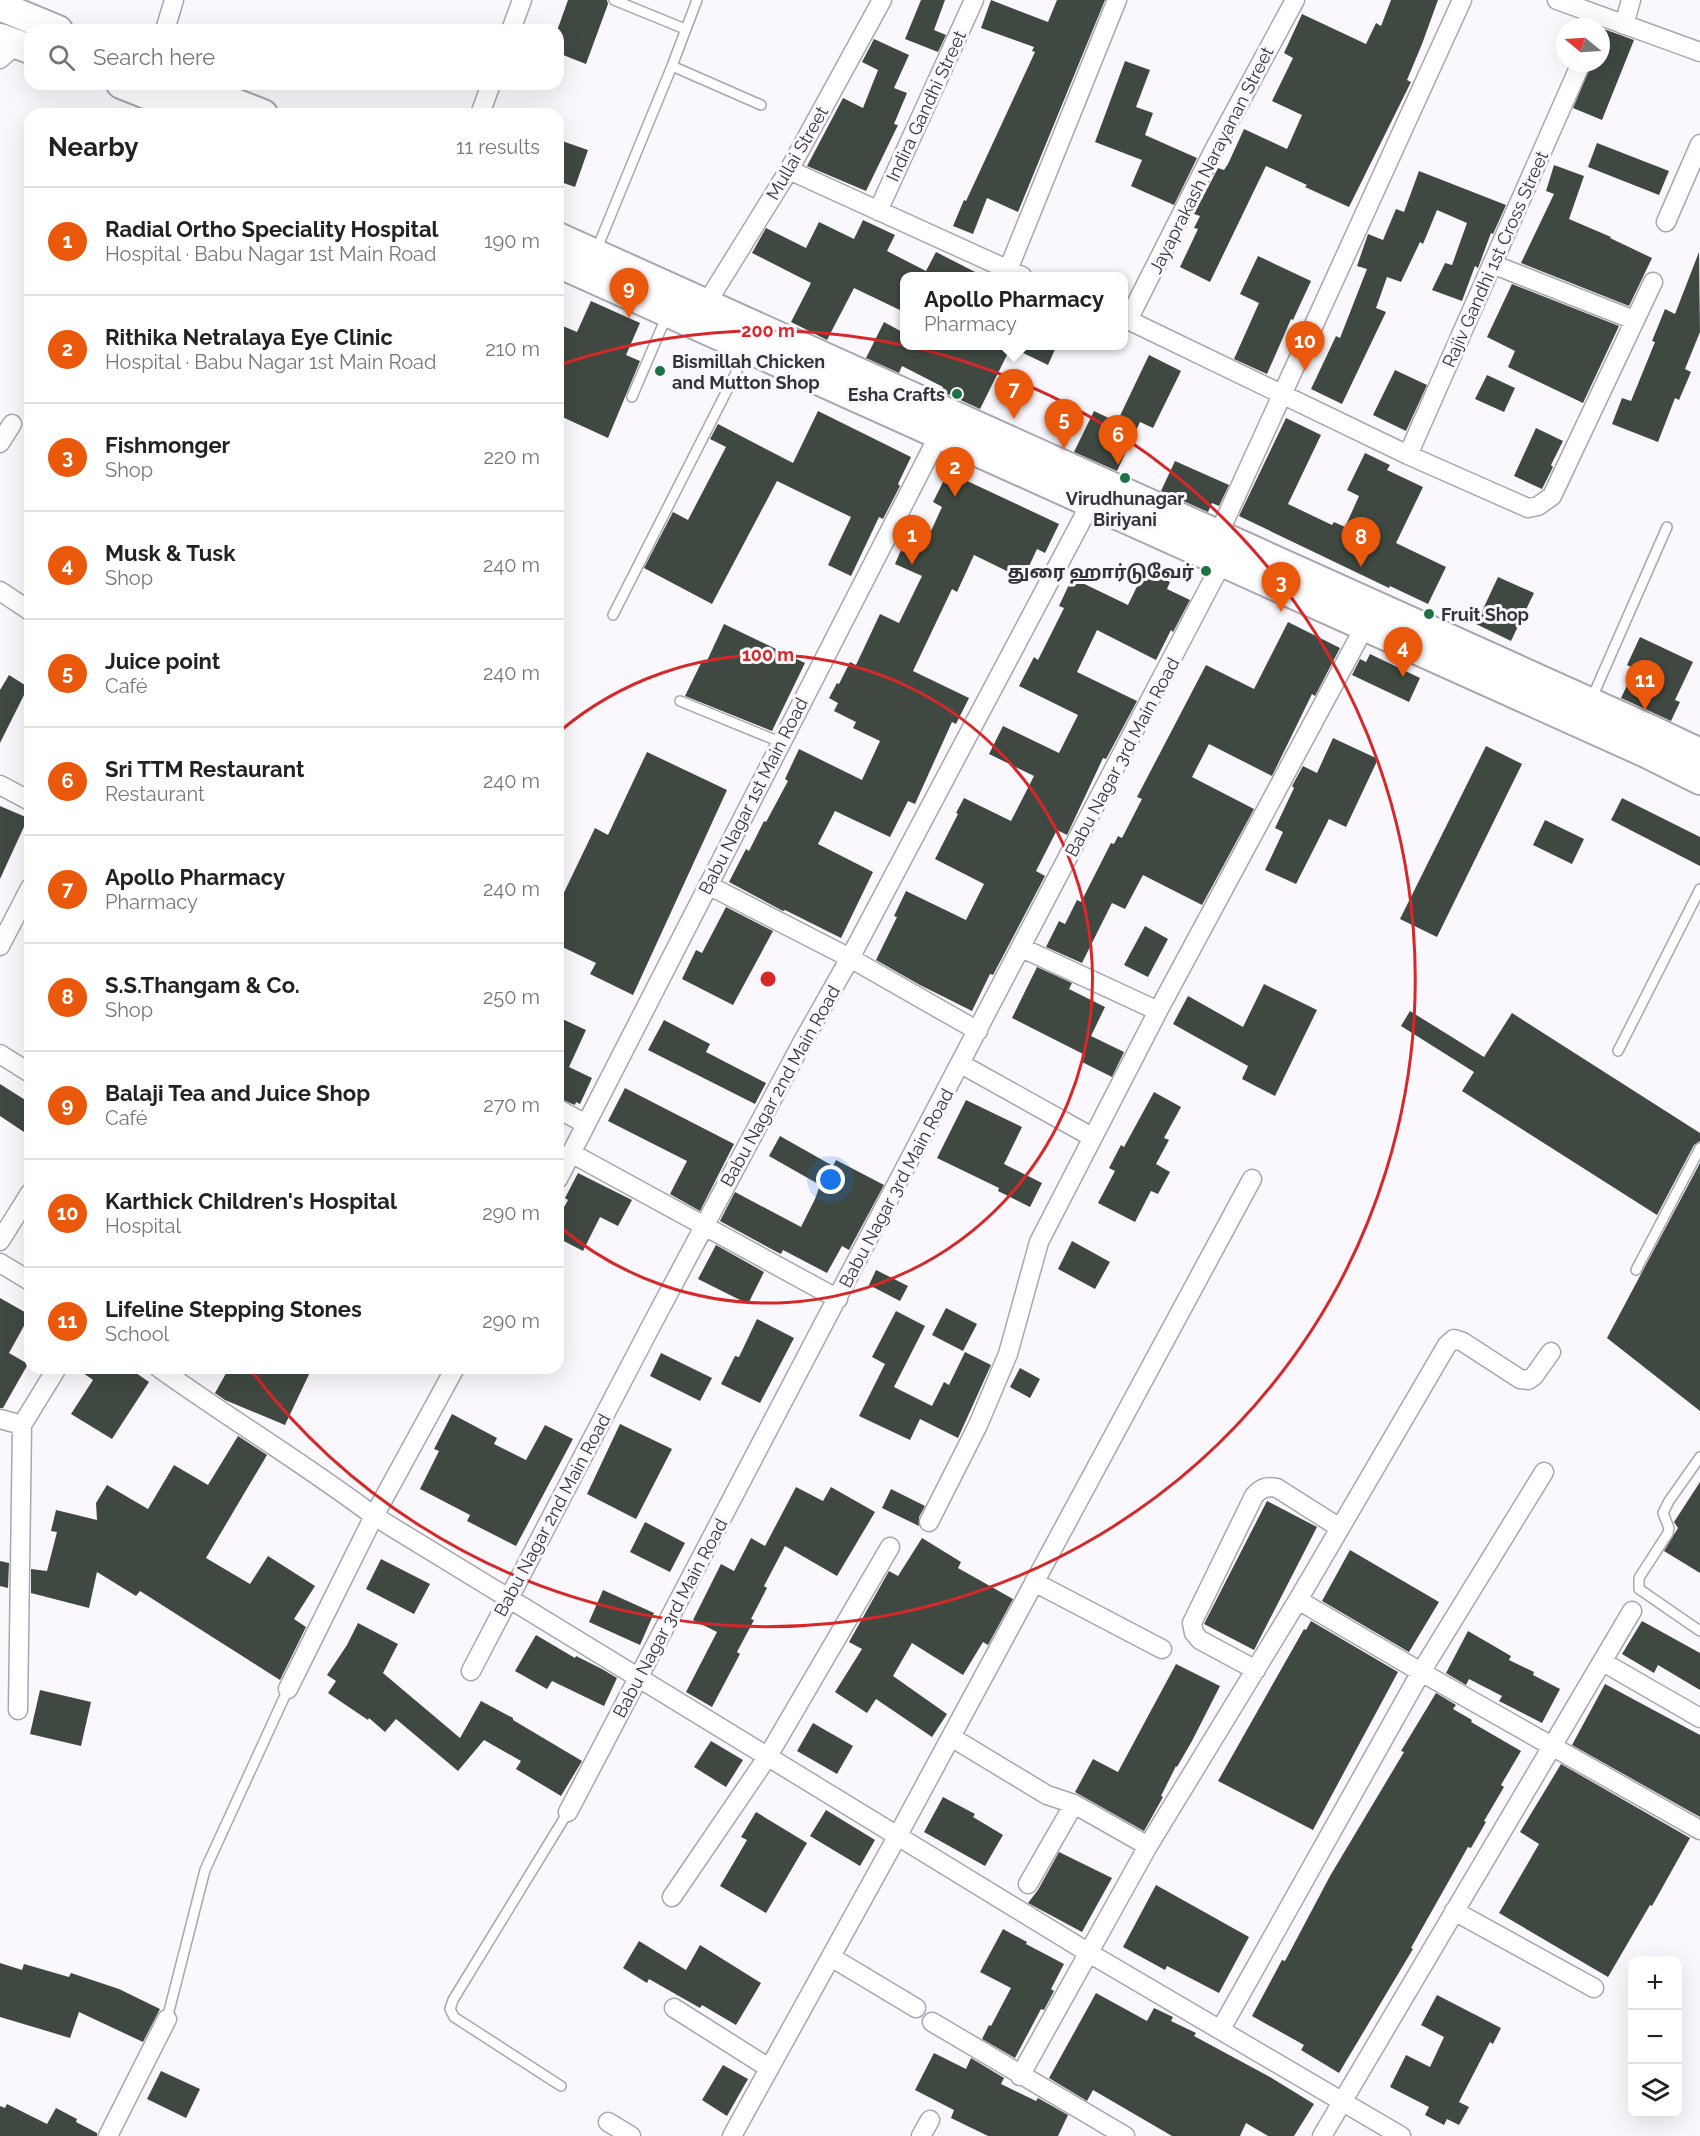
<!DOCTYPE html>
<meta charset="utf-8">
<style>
:root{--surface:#fff;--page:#f2f2f2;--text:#222;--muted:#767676;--line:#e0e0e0;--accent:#ea580c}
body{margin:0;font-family:Raleway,"Noto Sans Tamil",sans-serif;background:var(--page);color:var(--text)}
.controls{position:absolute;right:18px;bottom:18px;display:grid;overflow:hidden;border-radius:12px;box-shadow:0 6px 24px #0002}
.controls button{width:54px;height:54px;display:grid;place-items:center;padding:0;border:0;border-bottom:2px solid var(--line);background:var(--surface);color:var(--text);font:30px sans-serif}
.compass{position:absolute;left:1556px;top:18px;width:54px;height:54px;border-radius:50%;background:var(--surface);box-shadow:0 6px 24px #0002;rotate:288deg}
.you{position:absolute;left:831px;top:1180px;width:21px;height:21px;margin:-15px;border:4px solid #fff;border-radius:50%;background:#1a73e8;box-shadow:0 0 0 9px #1a73e833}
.badge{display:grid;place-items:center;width:39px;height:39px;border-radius:50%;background:var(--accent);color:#fff;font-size:20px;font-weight:700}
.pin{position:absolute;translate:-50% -50px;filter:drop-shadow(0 2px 3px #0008)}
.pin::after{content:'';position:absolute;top:32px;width:21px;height:18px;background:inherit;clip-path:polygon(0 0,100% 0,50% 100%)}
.popup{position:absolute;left:900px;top:272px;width:228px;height:78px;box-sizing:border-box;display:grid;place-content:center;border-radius:12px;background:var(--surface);filter:drop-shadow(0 2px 4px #0005);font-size:20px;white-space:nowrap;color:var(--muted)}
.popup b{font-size:22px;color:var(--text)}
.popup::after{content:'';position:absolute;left:50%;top:100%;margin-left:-12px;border:12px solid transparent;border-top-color:var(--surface)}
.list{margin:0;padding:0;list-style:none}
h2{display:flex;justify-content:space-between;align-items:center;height:78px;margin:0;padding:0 24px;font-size:26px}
h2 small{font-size:20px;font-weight:400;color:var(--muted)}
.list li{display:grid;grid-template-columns:39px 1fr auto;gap:18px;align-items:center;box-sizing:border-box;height:108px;padding:0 24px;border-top:2px solid var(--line)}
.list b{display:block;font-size:22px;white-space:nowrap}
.list p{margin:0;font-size:20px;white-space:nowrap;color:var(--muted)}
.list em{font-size:20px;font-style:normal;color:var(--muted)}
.icon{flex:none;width:33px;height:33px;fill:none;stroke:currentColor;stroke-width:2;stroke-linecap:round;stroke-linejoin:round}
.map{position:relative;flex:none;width:1700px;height:2136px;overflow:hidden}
.search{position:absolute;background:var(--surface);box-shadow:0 6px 24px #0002;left:24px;top:24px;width:540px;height:66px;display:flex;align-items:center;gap:15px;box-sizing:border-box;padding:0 21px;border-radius:18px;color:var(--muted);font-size:22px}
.panel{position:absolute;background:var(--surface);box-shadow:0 6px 24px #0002;left:24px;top:108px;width:540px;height:1266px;border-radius:18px}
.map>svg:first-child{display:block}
.building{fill:#3f4942}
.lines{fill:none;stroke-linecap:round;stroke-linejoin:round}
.service-casing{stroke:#a9a5b1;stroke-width:12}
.minor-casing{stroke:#a9a5b1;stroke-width:21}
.primary-casing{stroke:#a9a5b1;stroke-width:32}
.service{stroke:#fff;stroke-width:9}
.minor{stroke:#fff;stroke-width:18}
.primary{stroke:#fff;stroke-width:28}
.ring{fill:none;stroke:#d62828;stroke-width:3}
.poi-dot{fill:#1e7244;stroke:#faf8fd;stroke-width:2}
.labels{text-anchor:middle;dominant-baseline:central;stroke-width:6;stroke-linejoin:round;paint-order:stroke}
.street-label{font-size:18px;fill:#353338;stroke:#faf8fd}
.poi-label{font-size:18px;font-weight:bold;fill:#353338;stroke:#faf8fd;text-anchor:start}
.centre{fill:#d62828;stroke:#faf8fd;stroke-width:3}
.ring-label{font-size:18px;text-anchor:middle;font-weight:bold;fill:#d62828;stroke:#faf8fd;stroke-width:6;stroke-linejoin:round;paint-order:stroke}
</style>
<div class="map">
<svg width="1700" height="2136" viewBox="0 0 1700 2136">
<rect width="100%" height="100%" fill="#faf8fd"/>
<path class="building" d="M568,0h39l1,4 -22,60 -28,-11v-25z
M921,0h24l-11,30 12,5 -8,17 -33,-13z
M991,0l57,22 9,-22h48l-87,212 -31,-14 -14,36 -20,-8 11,-26 2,1 69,-149 -3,-1 2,-4 -53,-19z
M1391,0h47l-16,44 -15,36 4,2 -62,125 -44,-20 2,-2 -41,-19 -56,116 -30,-15 18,-38 -4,-1 6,-12 -6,-2 24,-46 6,2 4,-6 16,-35 43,20 15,-34 -30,-14 21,-43 -9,-5 18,-39 64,30 10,-21 5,3z
M1601,28l33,12 -32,80 -29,-12 19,-45h9z
M874,39l35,16 -15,33 13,5 -13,31 4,1 -32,66 -59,-25 36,-68 20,10 15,-38 -16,-8z
M1125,61l25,9 -14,37 17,6 -8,22 52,23 -23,47 -43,-19 11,-26 -47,-18z
M562,141l26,9 -13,37 -17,-6v-28z
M1597,143l72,28 -10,24 -71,-28z
M1554,165l30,11 -15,43 42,18 -1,1 42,20 -23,48 -108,-43 33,-69 -8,-3z
M1419,171l87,34 -13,29 -2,-1 -13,35 -3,-2 -13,35 -30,-11 13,-27 7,2 15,-42 -30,-13 -14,34 -3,-2 -19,40 -14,-5 -11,31 10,4 -44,92 -31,-15 25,-53 4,2 27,-69 -10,-3 11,-32 15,6 13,-31 8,3z
M863,220l32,15 -8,16 39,20 10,-19 47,24h-79v36l-50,-24 -27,52 -36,-18 20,-39 -59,-30 14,-25 40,20 13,-26 35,17z
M1699,252l1,80 -15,37 6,3 -12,28 -4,-2 -17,44 -46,-18 10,-26 9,3 24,-59 -3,-1 13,-32 10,5z
M1258,256l53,25 -18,39 -2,-1 -24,55 -33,-15 25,-56 -19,-9z
M1512,284l107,42 -36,77 -75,-36 7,-16 -28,-14z
M591,301l49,22 -14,32 14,6 -32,77 -50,-23v-91l19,8z
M884,322l20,11v12h153l-9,20 -37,-18 -31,62 -39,-18 2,-4 -41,-21 -3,7 -33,-15z
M1149,355l32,16 -28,57 -13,-6 -23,49 -43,-19 20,-41 23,11z
M1395,370l32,15 -21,46 -33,-16z
M1487,375l28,13 -11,24 -29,-13z
M818,411l93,46 -13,27 2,2 -17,33 -4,-2 -28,59 -23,-11 23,-48 -74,-36 -65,123 -68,-36 29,-56 15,8 38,-73 -16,-8 8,-15 75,39z
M1286,418l35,17 -33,69 44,21 2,-3 11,5 14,-31 -12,-6 18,-37 25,12 -3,5 36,17 -27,56 50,24 -18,37 -38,-18 -1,2 -150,-72z
M1536,428l27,13 -12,24 2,2 -11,22 -28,-13z
M1175,461l54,24 -10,21 -7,-3 -4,9 -47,-21z
M948,472l111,52 -14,29 -8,-4 -14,30 -49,-24 -17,37 -5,-3 -39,82 56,27 -13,26 -4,-2 -37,82 -7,-3 -18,36 -55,-26 -17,33 55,28 -32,66 -56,-28 -2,1 -54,-29 17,-33 3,2 15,-30 2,1 22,-41 -3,-2 14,-30 63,31 18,-39 -27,-13 3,-6 -22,-11 4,-8 -9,-5 8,-15 2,1 11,-22 6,3 24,-51 19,9 23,-47 -27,-12 12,-28 18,8 17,-37 -9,-5z
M1145,570l25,12 -3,7 23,11 -17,32 -2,-2 -15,30 -59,-30 -20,42 60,29 -31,58 -3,-1 -36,77 -10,-5 -21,41 9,5 -52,99 -3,-1 -18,37 -52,-26 -44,-25 21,-43 -3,-1 12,-25 60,29 18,-36 -49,-25 23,-45 -2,-1 8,-15 47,23 23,-45 -45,-22 14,-28 56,27 19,-38 -59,-29 15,-29 4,3 26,-52 -5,-2 13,-28 56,27z
M1498,577l36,16 -23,48 -35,-17z
M1288,622l52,26 -25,48 -3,-2 -40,82 -63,-32 -17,33 62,32 -52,96 -59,-30 -18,34 -13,-6 -30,60 -36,-16 13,-26 6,3 12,-24 4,2 30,-59 3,1 4,-8 4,2 20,-39 -5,-2 69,-132 48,24z
M724,624l81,39 -33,68 -87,-35 17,-35 4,2z
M1640,637l53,25 -18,38 5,2 -9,19 -50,-23 14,-29 -8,-4z
M1370,654l50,24 -11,24 -57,-27 8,-16 6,3z
M9,675l19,12 -28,56v-53z
M1333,738l45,21 -32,68 -17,-8 -33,65 -31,-14 18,-38 -8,-4 19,-40 -2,-2 11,-20 14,7z
M1486,746l36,18 -85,173 -37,-18z
M647,752l80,38 -94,205 -43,-21 6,-11 -38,-18v-40l37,-77 13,7z
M1622,798l78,39v29l-89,-46z
M0,806l28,12 -28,61z
M1545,820l39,19 -12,25 -39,-19z
M726,907l47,24 -40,74 -51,-26 14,-29 6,3z
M1145,926l23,13 -20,38 -24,-12z
M1037,967l35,16 -3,6 36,18 -14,29 33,16 -12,25 -30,-15 3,-7 -73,-37z
M1264,984l53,26 -42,86 -33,-17 6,-13 -75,-42 15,-28 55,31z
M1410,1011l74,46 28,-44 188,120v8l-6,4 -37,70 -195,-124 12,-19 -73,-46z
M558,1017l28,13 -17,37 23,11 -12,26 -4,-2 -1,3 -17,-7z
M664,1020l46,24 -4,8 60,31 -11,21 -107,-54z
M0,1084l30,19v33l-30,-20z
M625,1088l109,56 -34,67 -30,-17 17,-33 -79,-40z
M1154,1092l27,15 -17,31 5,2 -13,24 14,8 -12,22 -7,-3 -16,31 -37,-19 17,-32 -6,-3 12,-23 3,2z
M966,1100l56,27 -18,37 38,19 -12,24 -32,-16 1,-3 -62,-30z
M780,1136l53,30 3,-6 48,25 -35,65 -7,-4 -15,27 -44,-23 -2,4 -6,-3 -55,-30 15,-29 66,35 14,-28 5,-14 -51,-29z
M1700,1163v248l-93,-73z
M578,1173l54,27 -14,26 -18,-9 -17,34 -25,-13v-20l10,-18 -3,-2z
M1072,1241l38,21 -15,27 -37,-20z
M716,1245l48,27 -16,32 -50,-25z
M876,1270l32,16 -8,15 -31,-16z
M0,1298l30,17 -21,38 19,11 -25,44h-3z
M946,1308l31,16 -14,27 -31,-16z
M896,1311l29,15 -31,61 38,19 12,-24 5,3 16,-33 26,13 -33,73 -38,-19 -10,21 -51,-24 26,-52 -13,-7z
M757,1319l37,19 -34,65 -39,-19 14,-28 4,1z
M661,1353l51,25 -12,23 -50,-25z
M76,1368h53l20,14 -37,57 -41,-25 22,-34z
M229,1368h83l-27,57 -60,-25 -10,-7z
M1020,1368l20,11 -10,19 -20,-11z
M452,1414l45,24 -3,6 32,16 19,-35 28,14 -57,107 -49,-25 3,-6 -50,-26 19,-38 -5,-2z
M620,1424l52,25 -36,70 -49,-25z
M238,1436l29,19 -61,103 44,26 18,-28 47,30 -21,33 12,8 -26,53 -140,-89 -4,5 -39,-24 -8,36 -58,-15v-24l16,2 10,-39 -6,-1 5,-21 41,10 -1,-17 11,-18 41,24 26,-44 34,20z
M1700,1482v91l-36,-22 14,-23 -4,-6z
M796,1487l27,14 8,-14 44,25 -38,64 -52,-30 -21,40 3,2 -16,31 3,1 -17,32 3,2 -28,53 -26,-15 31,-60 -24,-12 28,-56 13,7 17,-33 14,8z
M891,1489l34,17 -6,11v9l-37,-18z
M1267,1501l50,26 -63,123 -50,-26z
M645,1522l40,21 -15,29 -40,-20z
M922,1538l39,24 -3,6 55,31 -25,46 -5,-3 -20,33 -51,-32 -19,33 54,38 -15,23 -56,-38 -9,14 -32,-21 27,-43 -13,-7 40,-71 9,5z
M1350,1550l89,52 -30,50 -87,-51z
M381,1559l49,25 -16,30 -48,-25z
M0,1561l9,2 -1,25 -8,-2z
M603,1590l51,23 -14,32 -51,-23z
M1311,1621l87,51 -85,158 -95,-49 86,-152 2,1z
M1642,1621l58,32v37l-42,-25 -4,8 -32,-19z
M358,1623l40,21 -15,29 77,65 21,-37 32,17v2l69,41 -21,35 -45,-27 5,-8 -37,-21 -26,31 -62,-52 -11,13 -16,-14 -1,2 -40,-27 8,-12 -9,-6 20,-30z
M1468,1631l43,25 -2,4 25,12 -1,3 27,14 -18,34 -43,-22 3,-5 -33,-17 -3,6 -20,-12z
M536,1635l39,23 1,-2 26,13 15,9 -13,28 -52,-25 -5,8 -32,-18z
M1176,1664l44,22 -28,55 -15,26 -1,-1 -15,30 2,1 -19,34 -69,-39 18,-33 25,13z
M1605,1684l95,51v82l-128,-72z
M40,1690l51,12 -10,44 -51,-12z
M1436,1693l20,12 -3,4 19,11 -1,2 50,29 -20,34 3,2 -20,34 2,1 -15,26 -3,-1 -57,101 2,1 -74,124 -38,-23 3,-5 -52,-29 30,-56 3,1 45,-85 74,-124 -3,-1z
M813,1723l40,23 -16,28 -40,-23z
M711,1741l32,19 -17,27 -32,-20z
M1561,1764l129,74 -38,68 -2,-1 -42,72 -109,-64 40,-69 -19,-12z
M943,1797l32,17 -2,3 30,18 -18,31 -61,-34z
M826,1810l49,30 -15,26 -50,-30z
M756,1812l51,31 -41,70 -46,-27 27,-46 -6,-3z
M1059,1852l53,26 -30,54 -54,-29 10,-13z
M1156,1885l93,52 -30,56 -52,-27 -2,4 -42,-23z
M1003,1929l24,13 -1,2 38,20 -13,25 3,2 -9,17 -1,2 -3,-1 -26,49 -33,-19 7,-14 2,1 20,-38 -31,-16z
M639,1941l47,29 14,-25 61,38 -25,42 -34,-20 -2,3 -51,-29 -2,4 -24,-15z
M0,1963l22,7 2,-6 45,13 2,-4 48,16 41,20 -17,33 -64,-30 -9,26 -23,-7 -47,-14z
M1096,1993l51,28 7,-13 19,9 -2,4 25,12 -2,3 76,41 44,27 -20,32h-26l-22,-13 -6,13h-68l-79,-46 -6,11 -38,-23z
M1437,1995l64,33 -8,16 -3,-2 -31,60 10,5 -10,18 -12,-6 -3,6 -19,-10 4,-8 -39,-20 16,-32 24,12 14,-30 -23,-12z
M934,2053l32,16 5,-11 33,20 -3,6 35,17 2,-3 30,17 -10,21h-70l-37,-18 3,-8 -39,-20z
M723,2065l25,14 -21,37 -25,-16z
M161,2071l39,18 -14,29 -39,-19z
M7,2104l40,20 9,-16 21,11 -1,3 21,11v3h-97v-30l5,2z"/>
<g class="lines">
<g class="service-casing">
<path id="service" d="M614,0l71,29
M672,66l89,39
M596,251l76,-185 25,-66
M632,397l35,-82
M613,615l133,-262
M1591,700l76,-173
M680,701l100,41
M1618,1051l82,-162
M1636,1270l64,-122
M1700,1457l-31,44 -6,12 6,15 -1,5 -29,45v11l61,42
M167,2019l38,-149 83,-181
M561,2086l-107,-69 -4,-8 3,-9 115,-188"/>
</g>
<g class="minor-casing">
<path id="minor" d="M1557,0l143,52
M1624,25l7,-25
M165,30l9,-30
M511,30l11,-30
M0,59l17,-15
M480,114l11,-30
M789,170l233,106
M878,211l96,-211
M1666,222l34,-78
M1492,264l142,56
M1008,270l109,-270
M706,304l83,-134 93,-170
M1124,318l284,137 120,53 10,-2 14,-10 101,-214
M1128,320l87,-172 80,-148
M0,443l12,-19
M1408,455l173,-392
M1219,533l243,-533
M0,591l30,20
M0,785l30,16
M708,885l142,73 128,73
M0,946l30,-58
M1022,948l136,63
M0,1054l30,19
M961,1064l131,73
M558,1109l28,15
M571,1153l267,146
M558,1179l385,-752
M0,1241l30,-48
M0,1263l30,18
M159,1368c71,51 146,96 215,148l715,437 312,183
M0,1419l22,6 35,-57
M929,1522l49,-97 30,-71 31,-112 119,-231 207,-385
M1034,1582l128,67
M1298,1600l123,72 279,158
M1603,1662l97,56
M1256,1670l-56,-30 -6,-7 -2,-10 62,-127c7,-8 12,-10 23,-8l63,40
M471,1671l180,-345 151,-283 48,-85 233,-440 5,-17
M288,1689l86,-173 81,-148
M18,1710l4,-285
M951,1737l96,58 27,9
M568,1812l659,-1259
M1028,1884l46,-80 74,42
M672,1897l96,-141 122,-209
M1454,1911l140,77
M831,1957l85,51
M674,2008l95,60
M932,2022l193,114
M1221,2029l200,-357 123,-200
M1020,2076l128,-230 150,-246 149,-255 7,-6 9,3 57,37 8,1 6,-4 17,-24
M608,2122l23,14
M108,2136l59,-117
M732,2136l166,-301 354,-656
M921,2136l9,-16
M1322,2136l310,-525"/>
</g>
<g class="primary-casing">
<path id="primary" d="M0,6l58,24
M0,38l30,11
M121,84l76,30
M186,84l77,30
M558,237l1098,495 44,21
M558,263l1088,490 54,27"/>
</g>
<use href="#service" class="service"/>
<use href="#minor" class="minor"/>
<use href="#primary" class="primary"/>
</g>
<g class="ring">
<path d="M560 731A324 324 0 1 1 560 1227"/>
<path d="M562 364A648 648 0 1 1 250 1369"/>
</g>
<g class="poi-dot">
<circle cx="660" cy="371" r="6"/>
<circle cx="957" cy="394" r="6"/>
<circle cx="1125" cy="478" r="6"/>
<circle cx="1206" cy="571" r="6"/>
<circle cx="1429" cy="614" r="6"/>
</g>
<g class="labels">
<g class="street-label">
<text transform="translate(926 106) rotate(-65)">Indira Gandhi Street</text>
<text transform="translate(797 153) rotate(-60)">Mullai Street</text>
<text transform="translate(1211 160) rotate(-63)">Jayaprakash Narayanan Street</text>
<text transform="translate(1495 259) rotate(-66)">Rajiv Gandhi 1st Cross Street</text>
<text transform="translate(1122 757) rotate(-62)">Babu Nagar 3rd Main Road</text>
<text transform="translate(753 796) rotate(-63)">Babu Nagar 1st Main Road</text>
<text transform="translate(780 1086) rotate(-61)">Babu Nagar 2nd Main Road</text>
<text transform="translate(896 1188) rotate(-62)">Babu Nagar 3rd Main Road</text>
<text transform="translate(552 1515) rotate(-62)">Babu Nagar 2nd Main Road</text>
<text transform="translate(670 1618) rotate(-62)">Babu Nagar 3rd Main Road</text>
</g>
<g class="poi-label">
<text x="672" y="361">Bismillah Chicken<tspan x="672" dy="21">and Mutton Shop</tspan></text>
<text x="945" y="394" text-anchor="end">Esha Crafts</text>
<text x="1125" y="498" text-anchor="middle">Virudhunagar<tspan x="1125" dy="21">Biriyani</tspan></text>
<text x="1194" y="571" text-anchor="end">துரை ஹார்டுவேர்</text>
<text x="1441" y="614">Fruit Shop</text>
</g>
</g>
<circle cx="768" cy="979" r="9" class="centre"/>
<g class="ring-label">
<text x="768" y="337">200 m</text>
<text x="768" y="661">100 m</text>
</g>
</svg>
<div class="controls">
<button>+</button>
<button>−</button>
<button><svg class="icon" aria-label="layers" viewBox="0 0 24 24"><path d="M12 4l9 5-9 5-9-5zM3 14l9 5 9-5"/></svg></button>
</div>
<svg class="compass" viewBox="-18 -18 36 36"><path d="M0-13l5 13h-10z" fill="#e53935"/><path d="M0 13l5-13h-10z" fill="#767676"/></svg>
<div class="you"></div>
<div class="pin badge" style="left:912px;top:565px">1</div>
<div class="pin badge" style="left:955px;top:497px">2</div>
<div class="pin badge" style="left:1281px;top:612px">3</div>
<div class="pin badge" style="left:1403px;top:677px">4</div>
<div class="pin badge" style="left:1064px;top:449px">5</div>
<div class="pin badge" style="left:1118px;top:465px">6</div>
<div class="pin badge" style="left:1014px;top:419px">7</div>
<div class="popup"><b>Apollo Pharmacy</b>Pharmacy</div>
<div class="pin badge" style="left:1361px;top:567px">8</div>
<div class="pin badge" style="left:629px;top:318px">9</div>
<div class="pin badge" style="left:1305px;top:371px">10</div>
<div class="pin badge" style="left:1645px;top:710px">11</div>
<div class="search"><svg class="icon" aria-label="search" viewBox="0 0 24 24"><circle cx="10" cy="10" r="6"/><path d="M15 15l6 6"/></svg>Search here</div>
<section class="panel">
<h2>Nearby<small>11 results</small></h2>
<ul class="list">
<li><span class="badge">1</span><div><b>Radial Ortho Speciality Hospital</b><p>Hospital · Babu Nagar 1st Main Road</p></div><em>190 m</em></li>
<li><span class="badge">2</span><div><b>Rithika Netralaya Eye Clinic</b><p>Hospital · Babu Nagar 1st Main Road</p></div><em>210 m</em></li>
<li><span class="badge">3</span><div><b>Fishmonger</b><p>Shop</p></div><em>220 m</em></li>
<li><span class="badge">4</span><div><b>Musk &amp; Tusk</b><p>Shop</p></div><em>240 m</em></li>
<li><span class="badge">5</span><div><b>Juice point</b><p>Café</p></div><em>240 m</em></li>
<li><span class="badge">6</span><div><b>Sri TTM Restaurant</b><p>Restaurant</p></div><em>240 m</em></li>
<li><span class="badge">7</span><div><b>Apollo Pharmacy</b><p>Pharmacy</p></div><em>240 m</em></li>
<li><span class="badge">8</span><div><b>S.S.Thangam &amp; Co.</b><p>Shop</p></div><em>250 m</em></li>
<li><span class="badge">9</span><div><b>Balaji Tea and Juice Shop</b><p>Café</p></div><em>270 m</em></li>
<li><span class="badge">10</span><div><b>Karthick Children's Hospital</b><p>Hospital</p></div><em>290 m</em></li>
<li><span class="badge">11</span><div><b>Lifeline Stepping Stones</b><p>School</p></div><em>290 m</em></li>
</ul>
</section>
</div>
